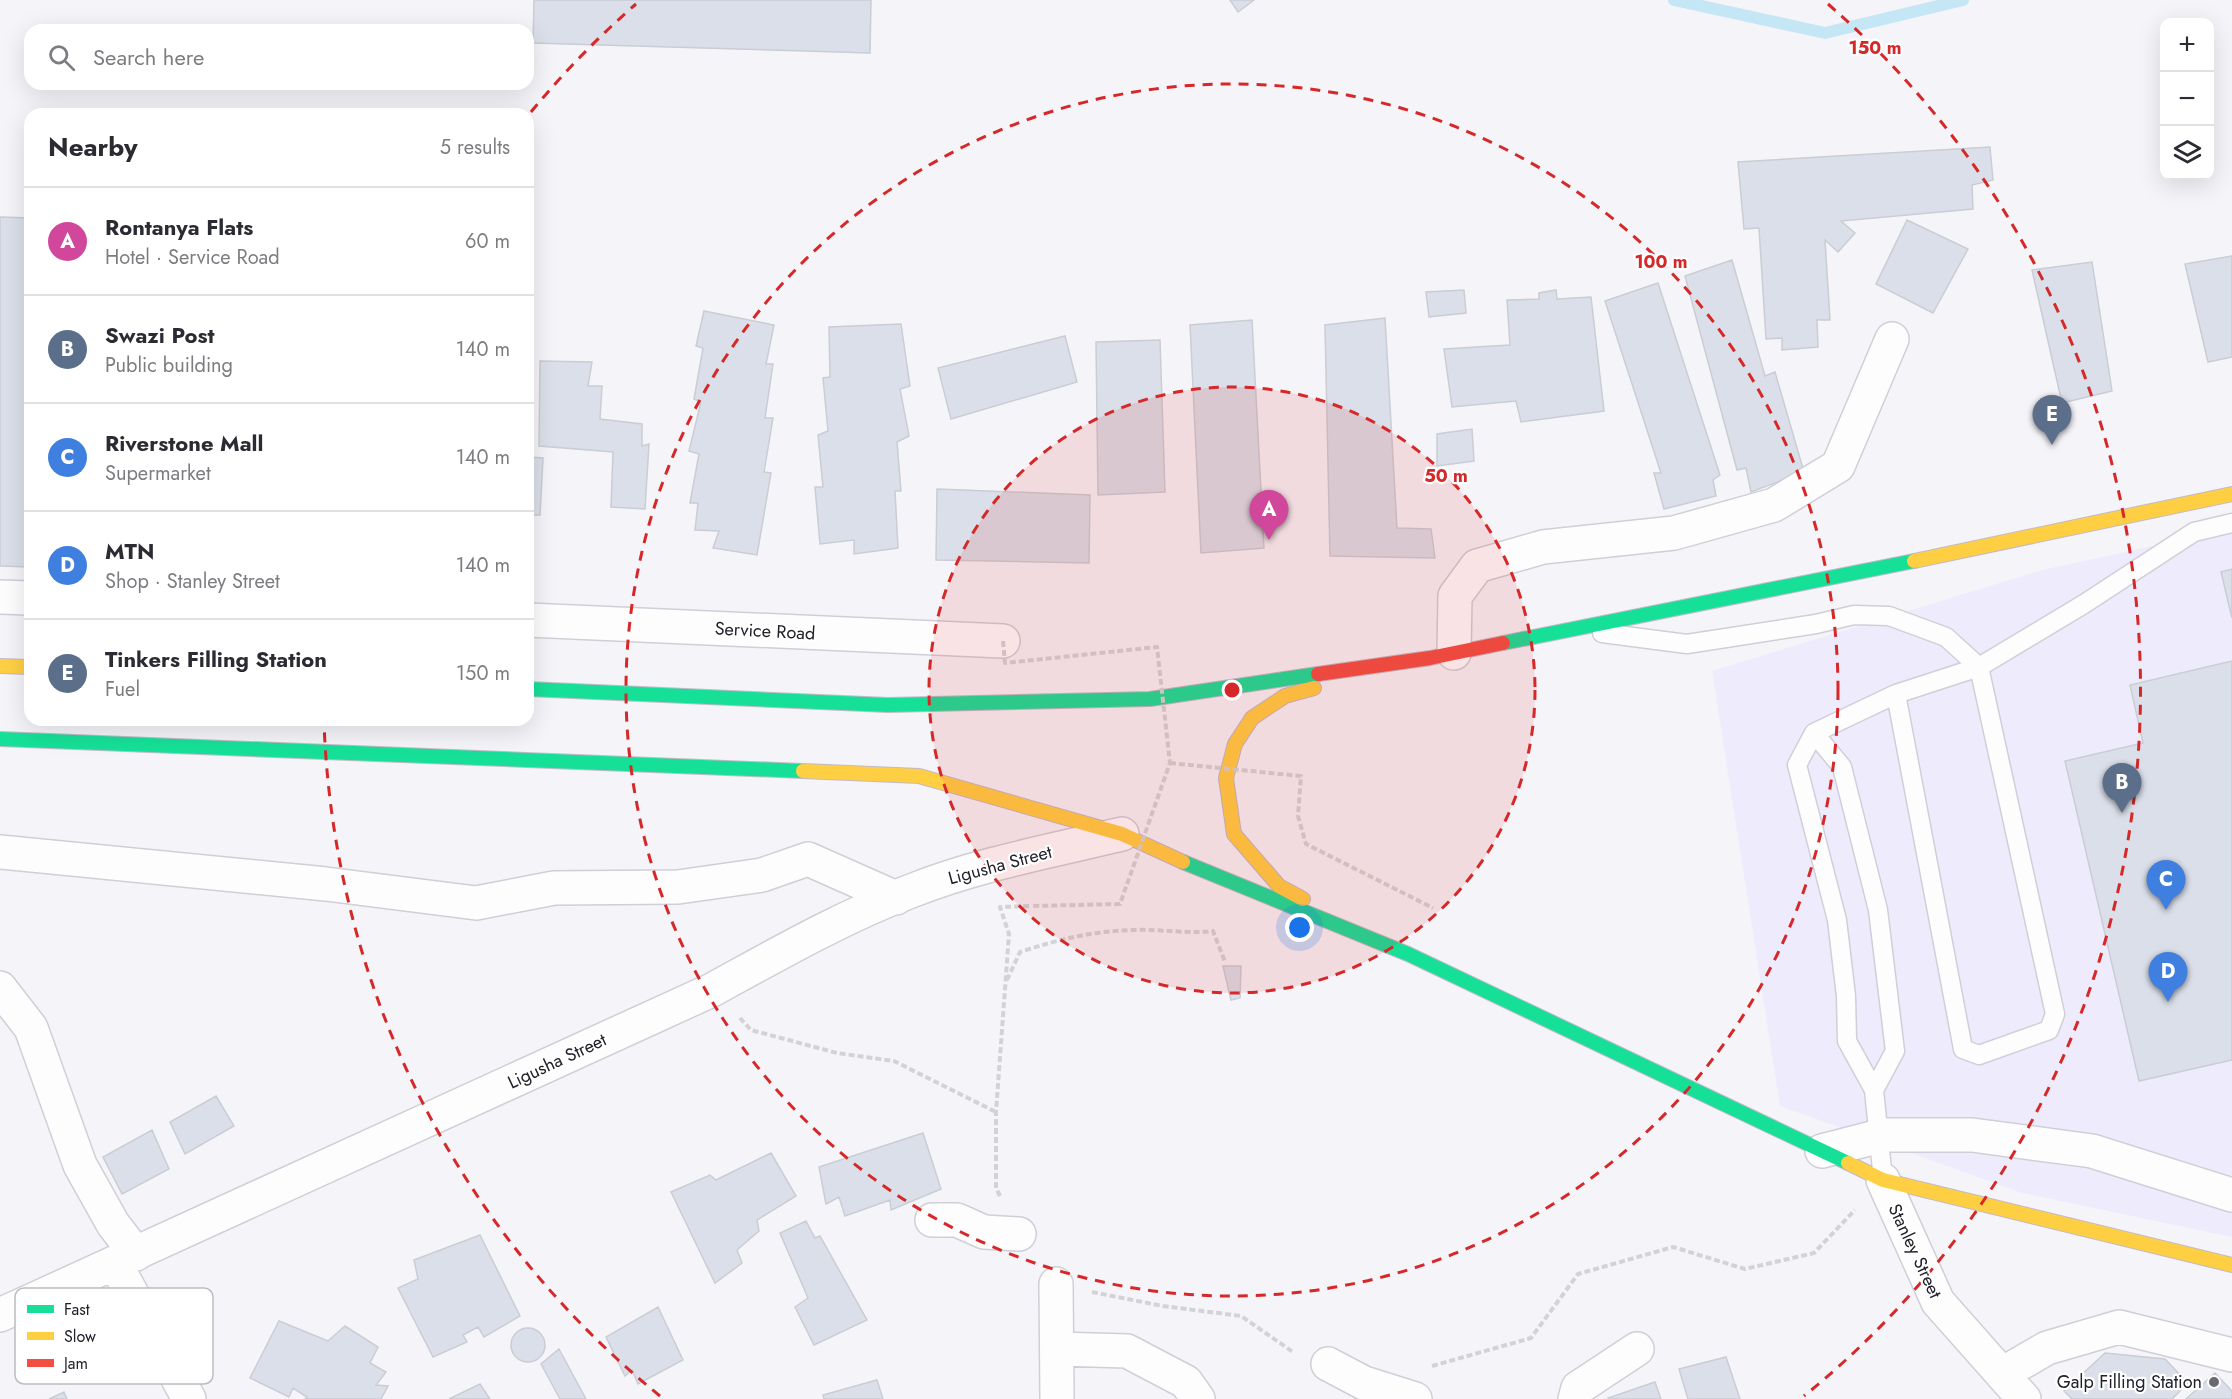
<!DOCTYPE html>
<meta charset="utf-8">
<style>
:root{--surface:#fff;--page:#f7f7f7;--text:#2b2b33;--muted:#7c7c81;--line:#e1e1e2;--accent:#0b8043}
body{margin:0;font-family:Jost,sans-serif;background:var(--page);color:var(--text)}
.controls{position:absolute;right:18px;top:18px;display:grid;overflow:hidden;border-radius:12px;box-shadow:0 6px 24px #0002}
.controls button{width:54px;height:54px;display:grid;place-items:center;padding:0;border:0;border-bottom:2px solid var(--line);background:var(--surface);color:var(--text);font:30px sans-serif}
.you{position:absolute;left:1300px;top:928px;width:21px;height:21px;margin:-15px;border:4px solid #fff;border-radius:50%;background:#1a73e8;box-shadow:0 0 0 9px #1a73e833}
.badge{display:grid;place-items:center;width:39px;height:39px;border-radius:50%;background:var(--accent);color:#fff;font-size:20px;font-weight:700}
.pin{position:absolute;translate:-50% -50px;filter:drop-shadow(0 2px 3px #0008)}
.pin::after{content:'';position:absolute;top:32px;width:21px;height:18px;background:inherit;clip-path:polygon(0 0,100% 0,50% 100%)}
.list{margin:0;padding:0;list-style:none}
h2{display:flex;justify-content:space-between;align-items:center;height:78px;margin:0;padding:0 24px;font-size:26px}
h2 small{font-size:20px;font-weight:400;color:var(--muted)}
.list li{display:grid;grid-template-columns:39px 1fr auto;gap:18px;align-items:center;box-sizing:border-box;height:108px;padding:0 24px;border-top:2px solid var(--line)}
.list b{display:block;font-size:22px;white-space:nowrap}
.list p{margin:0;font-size:20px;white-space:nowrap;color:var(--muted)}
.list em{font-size:20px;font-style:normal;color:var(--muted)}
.icon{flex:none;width:33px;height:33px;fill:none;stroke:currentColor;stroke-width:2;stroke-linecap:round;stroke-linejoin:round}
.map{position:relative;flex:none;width:2232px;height:1399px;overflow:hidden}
.search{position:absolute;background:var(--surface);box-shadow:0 6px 24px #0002;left:24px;top:24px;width:510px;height:66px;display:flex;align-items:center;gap:15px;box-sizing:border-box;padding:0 21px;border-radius:18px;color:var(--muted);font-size:22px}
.panel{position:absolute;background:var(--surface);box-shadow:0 6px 24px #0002;left:24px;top:108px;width:510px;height:618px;border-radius:18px}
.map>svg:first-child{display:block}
.built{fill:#eeecfc}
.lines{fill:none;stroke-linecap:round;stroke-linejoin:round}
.stream{stroke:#c5e6f5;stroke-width:12}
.building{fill:#dbdfe9;stroke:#cacdd4;stroke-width:1.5}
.lane-casing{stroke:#d0cfd7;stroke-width:21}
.street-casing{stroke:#d0cfd7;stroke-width:36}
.fast-casing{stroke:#c3bac7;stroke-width:16}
.slow-casing{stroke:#c3bac7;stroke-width:16}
.jam-casing{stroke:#c3bac7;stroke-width:16}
.path{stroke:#d3d3d5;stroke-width:4;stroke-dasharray:6 3;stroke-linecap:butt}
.lane{stroke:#fefdfe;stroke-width:18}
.street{stroke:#fefdfe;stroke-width:33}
.fast{stroke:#16e098;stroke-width:14}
.slow{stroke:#ffcf43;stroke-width:14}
.jam{stroke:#f24e42;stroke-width:14}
.path-bridge{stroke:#d3d3d5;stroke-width:4;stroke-dasharray:6 3;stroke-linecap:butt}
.ring{fill:none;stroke:#d62828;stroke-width:3;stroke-dasharray:10 8}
.poi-dot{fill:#6b6a73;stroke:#fff;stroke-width:2}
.labels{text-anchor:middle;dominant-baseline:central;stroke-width:4.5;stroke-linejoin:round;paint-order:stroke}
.street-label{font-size:18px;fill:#21202b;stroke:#fff}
.poi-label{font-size:18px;fill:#21202b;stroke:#fff;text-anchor:end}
.key{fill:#fff;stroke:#bcbcbf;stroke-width:1.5}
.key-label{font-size:16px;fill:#21202b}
.centre{fill:#d62828;stroke:#fff;stroke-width:3}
.ring-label{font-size:18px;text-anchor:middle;font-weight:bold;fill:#d62828;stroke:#fff;stroke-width:4.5;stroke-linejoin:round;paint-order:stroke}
</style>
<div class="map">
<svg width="2232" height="1399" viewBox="0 0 2232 1399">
<rect width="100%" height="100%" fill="#f5f4f9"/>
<path class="built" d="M2232,529v708l-210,-44 -242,-87 -68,-435 330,-101z"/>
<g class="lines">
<path class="stream" d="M1674,0l151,33 138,-33"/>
</g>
<path class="building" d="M534,0h337l-1,53 -337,-10z
M1230,0h24l-16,12z
M1990,147l3,33 -21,5 1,24 -132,12 14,12 -17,19 -13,-12 5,80h-13l1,27 -36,3v-12l-16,1 -7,-111 -15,1 -6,-67z
M0,217l30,1v349l-30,-1z
M1907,220l61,29 -35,64 -57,-29z
M2232,256v101l-24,5 -23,-98z
M1732,260l33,116 10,-4 29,100 -53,20 -5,-24 -9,2 -52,-194z
M2092,262l20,129 -50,12 -30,-133z
M1658,283l62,192 -7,5 3,16 -52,13 -10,-36h7l-56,-172z
M1464,290l2,23 -37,4 -3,-25z
M1556,290l1,9 34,-2 13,114 -83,11 -5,-21 -64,6 -8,-58 66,-4 -3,-45 32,-1v-6z
M704,311l70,14 -8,39h7l-8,54h8l-9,54 7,1 -14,82 -44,-7 6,-17 -24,-1 3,-27h-8l9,-49 -10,-3 12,-49 -7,-3 9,-51 -7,-2z
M1385,318l12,210 34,1 4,29 -105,-2 -5,-231z
M1252,320l12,228 -63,5 -11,-228z
M901,324l9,62 -10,3 9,47 -12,6 4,49h-6l3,57 -44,6v-14l-34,4 -5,-57h8l-5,-52 10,-4 -5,-53 7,-1 -1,-50z
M1065,336l12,46 -126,37 -13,-51z
M1160,340l5,152 -67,3 -2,-153z
M540,361l52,1 -4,24h14l-2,33 42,5v22l7,-2 -4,65 -34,-2 2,-55 -74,-6z
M1472,429l2,32 -37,5v-32z
M528,457l15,1 -3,57h-12z
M937,489l153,6 -1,68 -153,-3z
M2232,569v49l-11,-46z
M2232,661v399l-93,21 -74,-320 78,-18 -13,-58z
M1223,966h18l-1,32 -9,2z
M216,1096l18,30 -49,28 -15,-32z
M152,1130l17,39 -47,25 -19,-37z
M923,1133l18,56 -50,21 -1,-10 -45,16 -6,-19 -13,7 -7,-37z
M771,1153l25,43 -39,24 2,11 -22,19 5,13 -27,20 -44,-91 39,-17 6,5z
M806,1221l9,17 5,-2 47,84 -53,25 -19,-38 13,-9 -28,-65z
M480,1235l40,81 -36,21 -6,-10 -15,8 4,7 -34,15 -35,-69 20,-9 -4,-19z
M658,1307l25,53 -45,24 -6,-14 -7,6 -19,-39z
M279,1321l49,20 17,-15 33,21 -8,16 16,9 -10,13 12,1 -7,13h-76l2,-2 -14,-9 -4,9 -39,-19z
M511 1345a17 17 0 1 1 34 0a17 17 0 1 1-34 0Z
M559,1349l27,50h-26l-19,-35z
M2105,1353l60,6 23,24 -16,16h-100l-8,-8z
M1726,1357l14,42h-52l-9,-30z
M2215,1373l17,18v8h-46z
M877,1380l6,19h-59l-1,-4z
M1655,1382l6,17h-52l-1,-1z
M480,1384l10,15h-41z
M64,1392l3,7h-18z"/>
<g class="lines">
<g class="lane-casing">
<path id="lane" d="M1602,633l85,11 129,-20 38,-9 35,1 57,21 33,30 76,347 -6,16 -70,25 -16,-6 -67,-355 83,-27 105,-63 110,-72 38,-9
M1814,733l28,34 36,143 17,141 -21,39
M1883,1180l-9,-90 -27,-49 -1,-45 -9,-76 -40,-155 17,-32 82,-39"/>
</g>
<g class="street-casing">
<path id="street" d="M0,597l30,1
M528,620l475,21
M1454,653l1,-57 22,-30 66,-19 131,-14 100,-28 64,-39 54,-127
M0,852l326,32 150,19 78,-15 124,-1 84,-12 46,-16 88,39
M0,988l31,40 49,137 33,59 23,30
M1822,1151l62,-16h88l120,16 140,44
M1883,1180l55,122 86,97
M932,1220h25l27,12 35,2
M115,1263l74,136
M1056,1284l1,115
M0,1315l712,-325c64,-35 130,-73 199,-99 68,-27 140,-40 211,-57
M1057,1349l70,2 59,31 12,17
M1328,1364l36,19 51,16
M2002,1374l45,-26 72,-21 113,28
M1575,1399l3,-11 59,-39"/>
</g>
<g class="fast-casing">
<path id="fast" d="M1503,643l411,-82
M528,689l360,16 262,-6 168,-25
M0,739l803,32
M1183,862l225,92 440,209"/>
</g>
<g class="slow-casing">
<path id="slow" d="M1914,561l318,-67
M0,666l30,1
M803,771l116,5 203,58 61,28
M1303,899l-24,-13 -45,-52 -8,-56 9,-34 17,-26 33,-22 29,-8
M1848,1163l35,17 349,85"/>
</g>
<g class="jam-casing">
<path id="jam" d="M1318,674l112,-16 73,-15"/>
</g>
<path class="path" d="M1007,980l13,-28c40,-13 72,-21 114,-22 27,-1 53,4 79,1l12,31
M740,1018l11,12 86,23 57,8 102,51
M1000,1196l-4,-8v-76l13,-178 -9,-27 32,-1
M1092,1292l71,14 78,10 52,36
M1432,1366l99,-28 47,-64 95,-27 72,22 69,-16 41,-43"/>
<use href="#lane" class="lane"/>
<use href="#street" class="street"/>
<use href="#fast" class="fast"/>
<use href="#slow" class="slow"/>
<use href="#jam" class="jam"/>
<path class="path-bridge" d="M1003,641l2,22 152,-16 13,116 -50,141 -88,2
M1170,763l131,13 -3,40 8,28 127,64"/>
</g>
<circle cx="1232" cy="690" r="303" fill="#d62828" fill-opacity=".12"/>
<g class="ring">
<circle cx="1232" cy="690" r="303"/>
<circle cx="1232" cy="690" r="606"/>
<path d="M660 1396A909 909 0 0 1 324 722M531 112A909 909 0 0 1 636 4M1828 4A909 909 0 0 1 1804 1396"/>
</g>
<circle class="poi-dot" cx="2214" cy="1382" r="6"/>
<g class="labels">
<g class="street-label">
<text transform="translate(765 631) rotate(3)">Service Road</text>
<text transform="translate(1000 865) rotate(-15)">Ligusha Street</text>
<text transform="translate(557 1061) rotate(-25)">Ligusha Street</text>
<text transform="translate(1915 1251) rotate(65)">Stanley Street</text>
</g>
<g class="poi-label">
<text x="2202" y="1382">Galp Filling Station</text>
</g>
</g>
<rect x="15" y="1288" width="198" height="96" rx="9" class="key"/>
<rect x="27" y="1305" width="27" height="8" fill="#16e098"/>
<rect x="27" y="1332" width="27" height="8" fill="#ffcf43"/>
<rect x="27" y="1359" width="27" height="8" fill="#f24e42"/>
<g class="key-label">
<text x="64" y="1315">Fast</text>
<text x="64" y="1342">Slow</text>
<text x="64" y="1369">Jam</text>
</g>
<circle cx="1232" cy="690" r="9" class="centre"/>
<g class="ring-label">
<text x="1875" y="54">150 m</text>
<text x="1661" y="268">100 m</text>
<text x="1446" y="482">50 m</text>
</g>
</svg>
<div class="controls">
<button>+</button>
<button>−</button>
<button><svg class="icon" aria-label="layers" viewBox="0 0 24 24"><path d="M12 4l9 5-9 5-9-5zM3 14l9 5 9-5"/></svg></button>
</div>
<div class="you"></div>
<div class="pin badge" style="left:1269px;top:540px;background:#d1479c">A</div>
<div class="pin badge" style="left:2122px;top:813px;background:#5c6f8a">B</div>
<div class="pin badge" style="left:2166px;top:910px;background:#3f7fe0">C</div>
<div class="pin badge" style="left:2168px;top:1002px;background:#3f7fe0">D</div>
<div class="pin badge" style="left:2052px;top:445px;background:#5c6f8a">E</div>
<div class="search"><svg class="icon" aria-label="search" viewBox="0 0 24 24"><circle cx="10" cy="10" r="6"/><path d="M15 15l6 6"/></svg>Search here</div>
<section class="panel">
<h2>Nearby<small>5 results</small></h2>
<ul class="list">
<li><span class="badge" style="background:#d1479c">A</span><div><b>Rontanya Flats</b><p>Hotel · Service Road</p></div><em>60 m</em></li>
<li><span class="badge" style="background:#5c6f8a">B</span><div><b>Swazi Post</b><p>Public building</p></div><em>140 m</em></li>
<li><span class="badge" style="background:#3f7fe0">C</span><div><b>Riverstone Mall</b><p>Supermarket</p></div><em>140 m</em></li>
<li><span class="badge" style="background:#3f7fe0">D</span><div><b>MTN</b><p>Shop · Stanley Street</p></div><em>140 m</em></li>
<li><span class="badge" style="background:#5c6f8a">E</span><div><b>Tinkers Filling Station</b><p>Fuel</p></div><em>150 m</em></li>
</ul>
</section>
</div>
